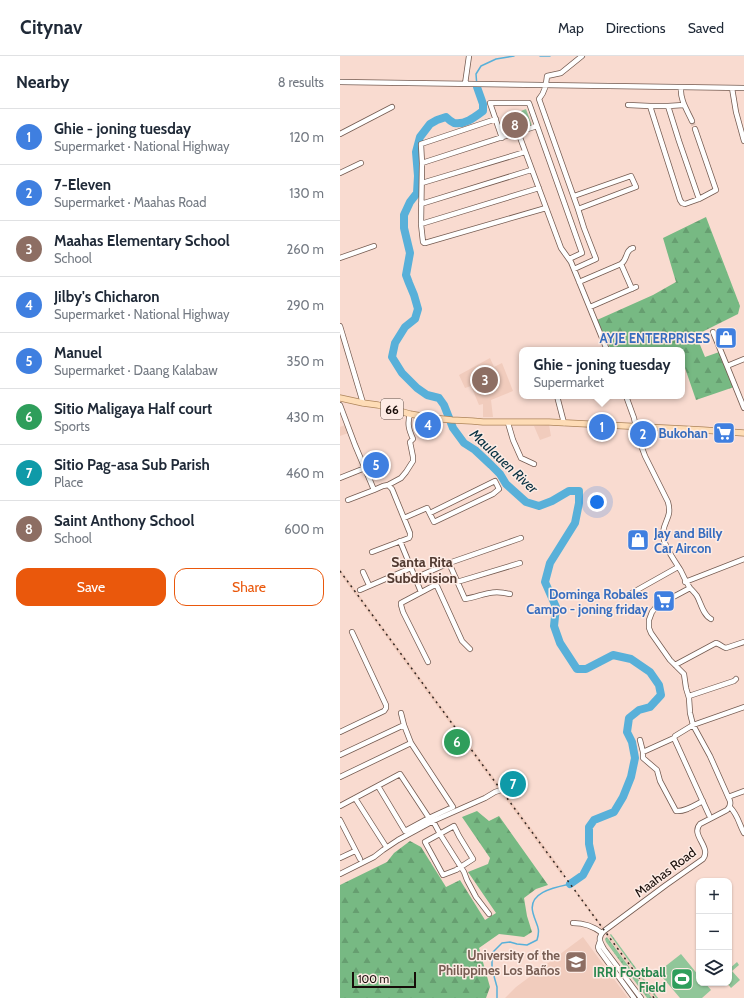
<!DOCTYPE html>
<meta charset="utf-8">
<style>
:root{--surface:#fff;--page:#f6f6f7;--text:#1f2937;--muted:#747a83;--line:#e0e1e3;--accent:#ea580c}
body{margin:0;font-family:Cabin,sans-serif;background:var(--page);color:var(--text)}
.controls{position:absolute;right:12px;bottom:12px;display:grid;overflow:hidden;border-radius:8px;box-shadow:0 1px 3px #0004}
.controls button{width:36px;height:36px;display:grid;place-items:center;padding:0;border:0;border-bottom:1px solid var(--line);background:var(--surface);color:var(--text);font:20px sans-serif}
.scale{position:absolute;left:12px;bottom:10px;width:64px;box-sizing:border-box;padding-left:4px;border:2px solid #170d09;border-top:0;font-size:11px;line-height:14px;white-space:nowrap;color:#170d09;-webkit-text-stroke:3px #fdebe4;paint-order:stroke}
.you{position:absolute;left:257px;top:446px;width:14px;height:14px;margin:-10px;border:3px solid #fff;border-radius:50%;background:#1a73e8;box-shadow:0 0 0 6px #1a73e833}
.badge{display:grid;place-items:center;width:26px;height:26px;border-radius:50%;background:var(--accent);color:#fff;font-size:13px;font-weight:700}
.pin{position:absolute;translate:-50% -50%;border:2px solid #fff;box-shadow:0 1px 4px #0006}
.popup{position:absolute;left:179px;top:291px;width:166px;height:52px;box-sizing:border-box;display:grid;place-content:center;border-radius:8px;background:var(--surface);filter:drop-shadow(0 1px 3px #0005);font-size:13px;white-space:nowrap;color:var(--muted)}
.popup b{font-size:15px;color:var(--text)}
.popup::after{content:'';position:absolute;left:50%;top:100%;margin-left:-8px;border:8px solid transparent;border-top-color:var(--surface)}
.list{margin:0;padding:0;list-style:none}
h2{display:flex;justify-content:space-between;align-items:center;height:52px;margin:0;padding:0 16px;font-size:17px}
h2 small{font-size:13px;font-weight:400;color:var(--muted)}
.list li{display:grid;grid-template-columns:26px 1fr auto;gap:12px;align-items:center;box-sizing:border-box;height:56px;padding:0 16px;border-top:1px solid var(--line)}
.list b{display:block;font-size:15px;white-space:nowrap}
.list p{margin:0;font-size:13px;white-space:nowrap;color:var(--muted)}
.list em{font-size:13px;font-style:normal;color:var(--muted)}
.actions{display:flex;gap:8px;padding:12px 16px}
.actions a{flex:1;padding:9px 0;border:1px solid var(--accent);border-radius:12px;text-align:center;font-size:14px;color:var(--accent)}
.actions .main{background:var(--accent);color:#fff}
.icon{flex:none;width:22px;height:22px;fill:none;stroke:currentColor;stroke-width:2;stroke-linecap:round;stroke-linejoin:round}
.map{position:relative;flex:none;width:404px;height:942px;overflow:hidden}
header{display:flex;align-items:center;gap:24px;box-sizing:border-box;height:56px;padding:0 20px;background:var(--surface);border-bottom:1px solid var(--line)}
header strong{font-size:19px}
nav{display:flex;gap:22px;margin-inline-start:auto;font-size:14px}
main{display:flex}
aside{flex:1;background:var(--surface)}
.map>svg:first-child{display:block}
.built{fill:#f1ccbd}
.grass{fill:url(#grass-dots)}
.forest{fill:url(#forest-firs)}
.garden{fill:#90c699}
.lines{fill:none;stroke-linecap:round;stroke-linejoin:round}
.stream{stroke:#58b0d9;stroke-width:1.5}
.river{stroke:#58b0d9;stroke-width:8}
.minor-tunnel{stroke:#d7bcb2;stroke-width:4.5;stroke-dasharray:4.5 2;stroke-linecap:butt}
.minor-casing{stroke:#745b51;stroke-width:6}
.major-casing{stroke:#ad845a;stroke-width:7}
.minor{stroke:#fff;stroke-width:4.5}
.major{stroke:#fedcb6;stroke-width:5.5}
.rail{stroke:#332722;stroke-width:1.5;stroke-dasharray:2 4;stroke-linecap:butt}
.labels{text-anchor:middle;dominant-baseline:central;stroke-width:3;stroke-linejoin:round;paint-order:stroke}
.shield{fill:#fdebe4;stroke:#5c504b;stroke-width:1}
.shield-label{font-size:12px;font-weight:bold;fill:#170d09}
.shop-label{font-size:13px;font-weight:bold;fill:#366cbe;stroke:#fdebe4;text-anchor:end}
.street-label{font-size:13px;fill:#170d09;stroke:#fdebe4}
.education-label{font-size:13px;font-weight:bold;fill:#785e54;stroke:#fdebe4;text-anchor:end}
.leisure-label{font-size:13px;font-weight:bold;fill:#27864d;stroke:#fdebe4;text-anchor:end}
.water-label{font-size:14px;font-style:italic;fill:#063041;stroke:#fdebe4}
.neighbourhood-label{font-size:14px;font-weight:bold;fill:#523b32;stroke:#fdebe4}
</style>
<header>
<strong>Citynav</strong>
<nav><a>Map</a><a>Directions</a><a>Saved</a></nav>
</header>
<main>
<aside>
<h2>Nearby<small>8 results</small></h2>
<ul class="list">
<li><span class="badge" style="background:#3f7fe0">1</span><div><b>Ghie - joning tuesday</b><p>Supermarket · National Highway</p></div><em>120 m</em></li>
<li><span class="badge" style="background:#3f7fe0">2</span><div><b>7-Eleven</b><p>Supermarket · Maahas Road</p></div><em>130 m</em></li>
<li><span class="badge" style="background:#8d6e63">3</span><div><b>Maahas Elementary School</b><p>School</p></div><em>260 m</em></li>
<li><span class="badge" style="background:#3f7fe0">4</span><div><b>Jilby's Chicharon</b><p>Supermarket · National Highway</p></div><em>290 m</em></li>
<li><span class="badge" style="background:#3f7fe0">5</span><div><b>Manuel</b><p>Supermarket · Daang Kalabaw</p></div><em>350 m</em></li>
<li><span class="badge" style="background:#2e9e5b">6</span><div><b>Sitio Maligaya Half court</b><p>Sports</p></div><em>430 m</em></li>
<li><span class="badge" style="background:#0f9aa8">7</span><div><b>Sitio Pag-asa Sub Parish</b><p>Place</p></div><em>460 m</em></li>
<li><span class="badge" style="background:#8d6e63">8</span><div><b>Saint Anthony School</b><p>School</p></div><em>600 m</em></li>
</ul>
<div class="actions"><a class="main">Save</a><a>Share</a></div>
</aside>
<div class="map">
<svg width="404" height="942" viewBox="0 0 404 942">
<defs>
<pattern id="grass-dots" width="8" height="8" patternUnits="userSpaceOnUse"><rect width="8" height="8" fill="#90c699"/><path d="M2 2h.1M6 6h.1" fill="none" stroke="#7ba982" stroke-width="1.8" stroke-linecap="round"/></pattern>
<pattern id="forest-firs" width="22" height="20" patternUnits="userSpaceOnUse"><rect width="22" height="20" fill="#77b983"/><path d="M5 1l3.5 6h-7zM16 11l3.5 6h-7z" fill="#669e70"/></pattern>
</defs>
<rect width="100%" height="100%" fill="#f9dbd0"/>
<path class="built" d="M150,302l4,9 8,-4 11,28 -22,9 2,17h-10v-13l-4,1 -8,-19 -6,2 -6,-13z
M8,368l3,8 -11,4v-9z
M209,369l2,11 -11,4 -6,-14z
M0,513l225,305 -1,1 -2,1 -222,-302z
M236,834l80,108h-4l-78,-107z
M243,881l45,61h-123l11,-11z"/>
<path class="grass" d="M271,878l47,64h-2l-46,-63z
M267,881l45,61h-5l-41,-56 -1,-3z"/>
<path class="forest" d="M366,161l34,89 -2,8 -42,21 9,22 17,-6 15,35 -41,14 -11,-32 -3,1v-19h-71l-14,-30 56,-25 23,-13 -13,-44z
M137,755l12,10 10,-5 49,69 -12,4 -12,9 3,18 5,16 -8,5 -25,-3 -20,14 11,39 -4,11h-146v-113l47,-23 7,-9 16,-12 11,6 25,40 14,-7 25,40 11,-7 -28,-41 20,-8 2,-6 -28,-41z"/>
<path class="garden" d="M186,53l6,17 -11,4 -5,-17z
M341,898l18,22v7h6l6,7 -9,8h-22l-22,-26z
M397,906l2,3 -7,6 8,9 -9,8 -4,-5h2v-14z"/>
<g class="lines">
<path class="stream" d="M200,0h10
M137,31l-1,-13 5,-8 15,-7 18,-3
M157,942v-11l-5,-18v-16l10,-10 8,-1 7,2 10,1 10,-5c4,-13 -1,-15 -4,-27 -6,-21 23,-26 37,-29"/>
<path class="river" d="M137,31l6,17v7c-8,6 -18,14 -29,12 -2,-1 -6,-4 -8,-6l-9,3 -7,4 -10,13 -4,15 2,24 -1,17 -7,9 -6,13v13l6,25 -4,22 3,8 5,12 4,14 -3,10 -10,8 -10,16 -3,14 10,16 15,15 10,7 12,3 5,7 9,23 11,15 11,7 16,15 9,9 6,10 20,18 13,4 13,-5 17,-10h10v12l-4,20 -25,40 -5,19 11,25 -2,19 6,17 17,26h9l27,-14 18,4 19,13 9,13 2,10 -11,12 -11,3 -10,8 -2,14 5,10 3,16 -4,19 -8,20 -9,15 -20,8 -5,7v17l3,14 -9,17 -13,9"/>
<path class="minor-tunnel" d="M352,65l3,8"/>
<g class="minor-casing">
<path id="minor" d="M0,26l404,6
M125,28l4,-28
M341,32c-1,12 6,22 11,33
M392,32l4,24 8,29
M288,49l22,1
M344,49l-16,1h-18l30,94 2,3 3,1 14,-5 17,-9 -21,-61
M328,50l11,35 20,58
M156,63l-75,25 1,19 -1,61 2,18 1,1h1l121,-35
M178,76l43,116 10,14 36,88
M0,78l52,-27
M162,82l-12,-35h39l53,150 -13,6
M82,107l115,-37
M0,117l21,-10
M82,127l103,-31
M234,140l57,-20 5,11 -58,22
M81,148l110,-34
M81,168l118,-36
M0,202l34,-12
M281,208l11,25
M234,213l22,-10 -12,-31 -6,-19 -39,-110c6,-7 7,-14 8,-23l14,-3 21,-17
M239,226l42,-18c7,-5 4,-14 12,-16
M250,251l46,-20
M0,270l23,77
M373,276l14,34 17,42
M387,310l17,-7
M217,340l7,27
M286,340l8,22 4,19 7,19 23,46c4,15 -3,17 -5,30 -1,12 12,29 18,39 3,6 5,11 9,17l-15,8 -19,11 -4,5 -3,8v8l2,5 19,27 14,14 2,14 3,10 1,15 3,12 17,31 20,45c1,4 0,6 -3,9l-27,14c-10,11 12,23 3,35l-37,26 -62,46c-7,7 -4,11 0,18l37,49
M0,349l15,40 19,45 9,-4 5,-1 4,4 18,44v3l-1,2 -37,14
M168,367l5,17 8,18 13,6
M0,422l25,-10
M48,429l13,-7 5,-6 7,-11v-4l-3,-15 3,-3c-4,-9 -6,-15 -3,-25
M8,444l26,-10
M64,462l23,-10 7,14 59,-28 6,-5 -4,-8 -65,32
M60,485l21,51
M109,507l16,36c18,-3 25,-10 45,-5
M23,516l6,13
M75,522l34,-15 72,-25
M117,526l63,-19
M345,526l59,-23
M350,532c2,2 5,5 7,8 4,7 6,19 14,23
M20,534l51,-22
M290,538l48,-27
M88,606l-25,-50 -2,-7v-2l34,-18 2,1 25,55 8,8
M335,609l41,-22c4,1 6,4 10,5l18,-6
M349,640l45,-15 2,-2
M0,676l44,-21 2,-3v-3l-34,-73
M300,684l3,12v6l14,12 3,11 16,30c9,1 19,-6 27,-10
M303,696l31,-14
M0,699l64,-30
M0,721l71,-34
M38,730l27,45 24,-13 24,-11 -42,-64 -7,-18 -3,-12
M388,741l16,-6
M15,742l30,47
M0,750l60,-32 29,44
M390,751c8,8 9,17 14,26
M369,759l-35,-77 1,-2 18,-11 51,-18
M0,764l20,39
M93,765l7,13 24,38 3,8 9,17 13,17
M114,770l5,10 14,23 -17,11 -13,5 -18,-33z
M0,802l15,-7
M0,818l34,-17 9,-7 15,-10 35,-19 52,-23 10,-6 6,-2
M233,867c12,0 20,3 29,10
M260,885l-2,6 1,3 35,48"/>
</g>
<g class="major-casing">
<path id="major" d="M0,342l23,5 15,2 32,9 23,4 19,2 20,1 11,1h66l154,8 41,3"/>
</g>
<use href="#minor" class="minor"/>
<use href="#major" class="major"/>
<path class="rail" d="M0,515l314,427"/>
</g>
<defs>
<g id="shop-square" transform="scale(1.15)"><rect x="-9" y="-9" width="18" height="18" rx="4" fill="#3f7fe0" stroke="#fdebe4"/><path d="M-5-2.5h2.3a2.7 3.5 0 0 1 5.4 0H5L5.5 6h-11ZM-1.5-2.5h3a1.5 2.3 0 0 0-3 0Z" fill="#fff"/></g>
<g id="supermarket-square" transform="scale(1.15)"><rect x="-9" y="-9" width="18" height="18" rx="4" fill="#3f7fe0" stroke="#fdebe4"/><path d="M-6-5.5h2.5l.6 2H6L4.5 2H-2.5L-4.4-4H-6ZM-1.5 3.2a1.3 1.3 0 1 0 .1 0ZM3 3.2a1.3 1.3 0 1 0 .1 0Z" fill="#fff"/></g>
<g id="university-square" transform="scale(1.15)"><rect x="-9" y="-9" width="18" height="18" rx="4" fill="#8d6e63" stroke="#fdebe4"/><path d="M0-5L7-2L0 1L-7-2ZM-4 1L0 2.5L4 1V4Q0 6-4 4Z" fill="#fff"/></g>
<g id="stadium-square" transform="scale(1.15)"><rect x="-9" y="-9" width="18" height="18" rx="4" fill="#2e9e5b" stroke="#fdebe4"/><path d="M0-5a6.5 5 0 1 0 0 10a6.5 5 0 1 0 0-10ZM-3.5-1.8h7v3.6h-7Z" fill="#fff"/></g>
</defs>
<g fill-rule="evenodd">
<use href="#shop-square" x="386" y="282"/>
<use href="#supermarket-square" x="384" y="377"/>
<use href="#shop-square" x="298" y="484"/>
<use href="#supermarket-square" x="324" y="545"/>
<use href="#university-square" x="236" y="906"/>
<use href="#stadium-square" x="342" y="923"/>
</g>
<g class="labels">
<rect class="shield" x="41" y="343" width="22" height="20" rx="3"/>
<g class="shield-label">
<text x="52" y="353">66</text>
</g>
<g class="shop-label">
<text x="370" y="282">AYJE ENTERPRISES</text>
<text x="368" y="377">Bukohan</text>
<text x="314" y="477" text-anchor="start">Jay and Billy<tspan x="314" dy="15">Car Aircon</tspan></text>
<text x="308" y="538">Dominga Robales<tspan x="308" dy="15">Campo - joning friday</tspan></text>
</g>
<g class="street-label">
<text transform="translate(325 816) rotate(-37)">Maahas Road</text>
</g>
<g class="education-label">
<text x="220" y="899">University of the<tspan x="220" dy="15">Philippines Los Baños</tspan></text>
</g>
<g class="leisure-label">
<text x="326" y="916">IRRI Football<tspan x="326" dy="15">Field</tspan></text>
</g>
<g class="water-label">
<text transform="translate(164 405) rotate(43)">Maulauen River</text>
</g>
<g class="neighbourhood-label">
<text x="82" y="506">Santa Rita<tspan x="82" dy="16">Subdivision</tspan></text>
</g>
</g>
</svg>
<div class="controls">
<button>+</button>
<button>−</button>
<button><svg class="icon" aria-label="layers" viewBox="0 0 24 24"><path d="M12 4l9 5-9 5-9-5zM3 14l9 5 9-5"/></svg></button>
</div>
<div class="scale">100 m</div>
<div class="you"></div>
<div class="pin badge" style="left:262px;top:371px;background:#3f7fe0">1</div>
<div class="popup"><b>Ghie - joning tuesday</b>Supermarket</div>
<div class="pin badge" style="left:303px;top:378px;background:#3f7fe0">2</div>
<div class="pin badge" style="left:145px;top:324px;background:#8d6e63">3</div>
<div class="pin badge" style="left:88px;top:369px;background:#3f7fe0">4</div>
<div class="pin badge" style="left:36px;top:409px;background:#3f7fe0">5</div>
<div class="pin badge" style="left:117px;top:686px;background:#2e9e5b">6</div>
<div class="pin badge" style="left:173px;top:728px;background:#0f9aa8">7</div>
<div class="pin badge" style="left:175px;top:69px;background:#8d6e63">8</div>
</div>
</main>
